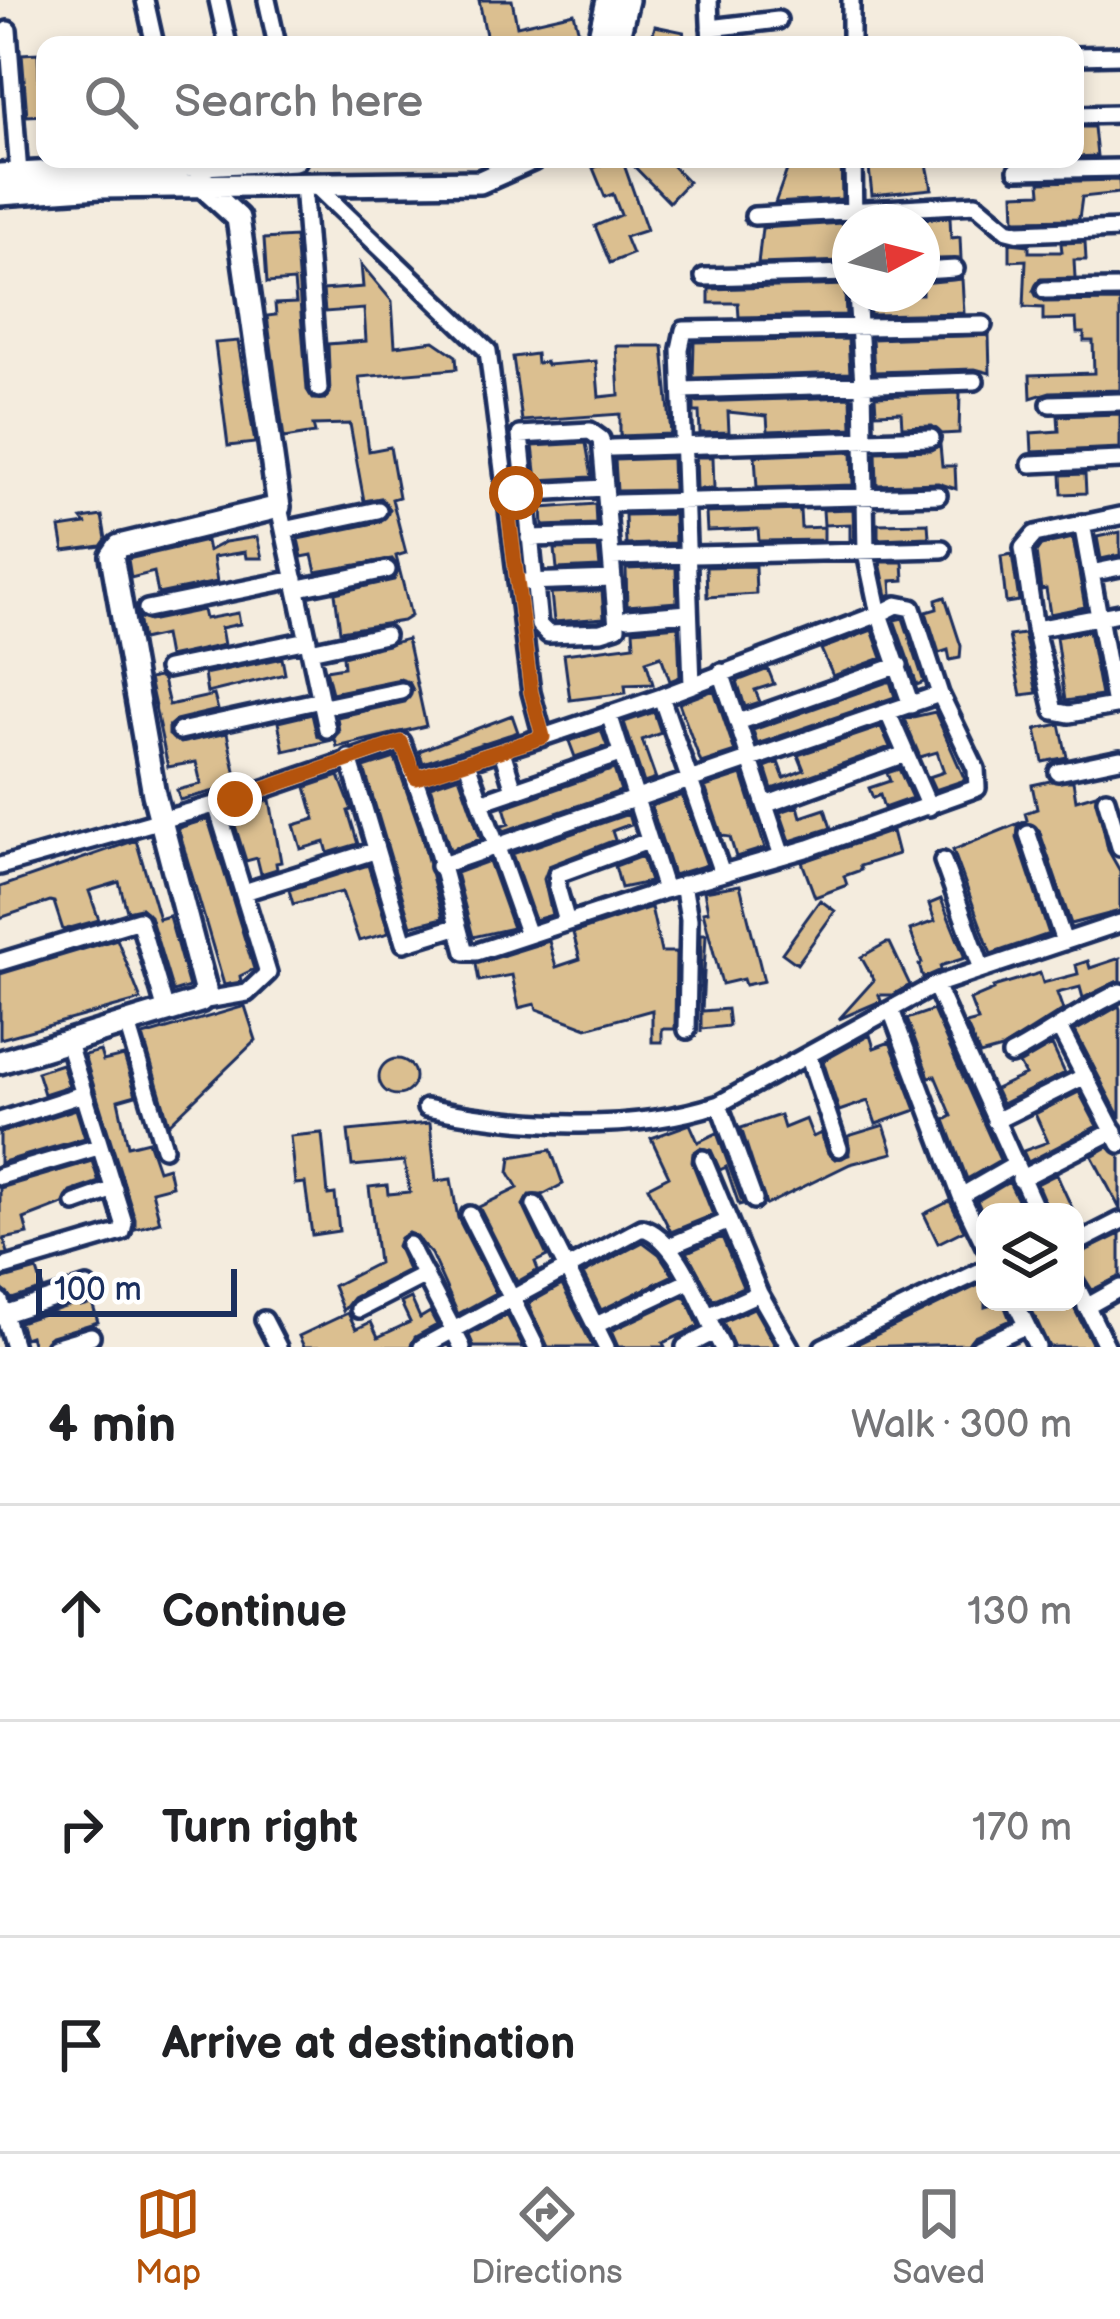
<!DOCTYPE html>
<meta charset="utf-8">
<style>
:root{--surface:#fff;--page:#f2f2f2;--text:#202124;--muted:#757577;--line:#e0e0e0;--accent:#b45309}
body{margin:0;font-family:"Balsamiq Sans",sans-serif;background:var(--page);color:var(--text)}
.controls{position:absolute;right:36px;bottom:36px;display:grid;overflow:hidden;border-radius:24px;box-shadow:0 6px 18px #0003}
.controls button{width:108px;height:108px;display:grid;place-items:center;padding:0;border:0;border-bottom:3px solid var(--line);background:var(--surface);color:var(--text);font:60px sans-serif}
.compass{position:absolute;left:832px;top:204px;width:108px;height:108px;border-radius:50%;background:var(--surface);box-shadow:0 6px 18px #0003;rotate:83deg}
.scale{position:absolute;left:36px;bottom:30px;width:201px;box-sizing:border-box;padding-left:12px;border:6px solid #1b2f5e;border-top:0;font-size:33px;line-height:42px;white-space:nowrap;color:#1b2f5e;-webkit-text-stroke:9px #fff;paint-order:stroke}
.stop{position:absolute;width:36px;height:36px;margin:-27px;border:9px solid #b45309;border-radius:50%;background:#fff}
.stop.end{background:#b45309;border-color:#fff;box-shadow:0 3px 12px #0008}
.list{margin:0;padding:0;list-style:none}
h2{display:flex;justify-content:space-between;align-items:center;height:156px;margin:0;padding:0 48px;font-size:51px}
h2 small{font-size:39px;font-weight:400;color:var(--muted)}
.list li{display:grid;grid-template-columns:78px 1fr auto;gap:36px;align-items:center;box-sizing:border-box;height:216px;padding:0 48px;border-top:3px solid var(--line)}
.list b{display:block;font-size:45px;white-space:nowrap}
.list em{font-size:39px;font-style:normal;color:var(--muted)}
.icon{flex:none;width:66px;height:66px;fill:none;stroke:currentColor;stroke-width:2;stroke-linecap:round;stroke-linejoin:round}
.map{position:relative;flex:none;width:1120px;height:1347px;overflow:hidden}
.search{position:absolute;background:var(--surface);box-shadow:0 6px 18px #0003;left:36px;right:36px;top:36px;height:132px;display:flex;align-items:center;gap:30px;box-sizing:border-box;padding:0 42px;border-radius:24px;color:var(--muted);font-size:45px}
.sheet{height:804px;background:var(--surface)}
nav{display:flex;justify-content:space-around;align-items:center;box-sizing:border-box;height:168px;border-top:3px solid var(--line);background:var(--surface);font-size:33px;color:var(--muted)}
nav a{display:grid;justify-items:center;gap:6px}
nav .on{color:var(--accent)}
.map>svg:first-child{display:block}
.building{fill:#dbbf90;stroke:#1b2f5e;stroke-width:3}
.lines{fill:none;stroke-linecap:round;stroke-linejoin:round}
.street-casing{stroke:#1b2f5e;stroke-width:24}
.secondary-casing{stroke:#1b2f5e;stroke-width:30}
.street{stroke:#fff;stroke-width:15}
.secondary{stroke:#fff;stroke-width:21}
.route{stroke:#b45309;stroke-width:15}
</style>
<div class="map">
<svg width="1120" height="1347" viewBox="0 0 1120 1347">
<rect width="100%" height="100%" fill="#f4ecde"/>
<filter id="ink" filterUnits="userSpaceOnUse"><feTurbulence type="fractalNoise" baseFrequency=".00833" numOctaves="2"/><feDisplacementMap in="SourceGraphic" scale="24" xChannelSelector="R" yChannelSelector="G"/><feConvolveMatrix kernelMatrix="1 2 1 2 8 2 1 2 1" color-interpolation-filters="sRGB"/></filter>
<g filter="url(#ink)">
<path class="building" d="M479,0h33l5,26 57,-13 6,24 -34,8h-58z
M655,26l29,6 -5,13h-29z
M38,53l2,48h3l2,14 -18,1 -5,-62z
M1075,127h19l3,29 -22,1z
M615,159h7l25,71 -22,7 7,17 -22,9 -15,-37 26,-11 -8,-21 -8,3 -12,-29z
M627,159h39l22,23 -19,20z
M791,159h50l1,40 -67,4z
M868,159h58l6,30 -60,6z
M1119,180l1,13 -38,4 -3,22 -64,1 -1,-26 27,-1 -1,-11z
M950,217l1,21 9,-1 1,22h-39v-40z
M842,223l7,10 -3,28 -88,3 4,-36z
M295,237l12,153 6,9h12l5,-6 -2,-49 38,-3 -2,-32 -39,3 -2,-22 40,-3 -2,-23 31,37 3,45 39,-5 22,15 1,13 -98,8 10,74 21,-4 9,50 -7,2 14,54 -10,3 15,60 -8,5 -63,10 -5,-38 59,-13 5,-11 -7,-10 -76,13 -4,-17 -10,2 -4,-18 82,-17 10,-13 -9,-11 -17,3 -14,-77 -37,1 2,8 -31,5 -17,-122 9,-1 -1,-11 21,-1 -2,-22 -27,2 -3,-44z
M1085,242l1,18h-12l1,18 -35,1 -7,12 12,11 75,-1v89l-70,2 -19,6 -1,-23 64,-2 -1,-32h-9v-8h-7l-1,-14 -33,1v-12l-19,-1 2,-47 -16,1v-18l19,2v7h33l-1,-9z
M962,279l2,34 -94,2 -1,-21h53v-11z
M849,285l-4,9 1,21 -107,2 -1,-14h-29v-14z
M989,335l1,38 -15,-4 -101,3 -2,-33z
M848,339l2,34 -157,5 1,-36z
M238,341l17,102 -27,3 -13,-103z
M616,346h47l8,88 -51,2v-22l-98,7 -9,-64 23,-3 1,9 9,-1 1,3 49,-4 3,36 20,-2z
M960,393l-1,40 -17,1 -10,-8 -30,1 -1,-15 -25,1 -1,-17z
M851,397l1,31 -84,3 -1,-15 -39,-4 1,20 -29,1 -1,-21h-5v-10z
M1120,414v34l-88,4 -1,-19 28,-2 -1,-15z
M586,443l6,34 -55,3 -4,-34z
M940,445l2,21h13l1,23 -18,-6 -61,2 -1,-33 55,-2z
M852,452l1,33 -96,3 -2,-32z
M696,457h17l1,32h-17z
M672,458l1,32 -56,1 -2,-31z
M1085,474l1,19 -24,1 -1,-19z
M595,504l1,20 -53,2 -1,-18z
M853,509l1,30h-4v-15l-26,1 -1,-15z
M800,510l1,18 23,-1v13l-65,1 -1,-12 -51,2 -1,-18z
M674,514l1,29 -49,2 -1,-30z
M102,516l4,23 -5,7 -37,5 -4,-23 26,-4 -4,-5z
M928,523l1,14 -51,2v-15z
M1120,532v23l-19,4 -4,-22z
M257,537l5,21h-16l-1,-6 -32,5 4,25 -59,12 -4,-22 -23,6 -3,-19 78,-18 2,10 17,-9z
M1073,538l12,69 -35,7 -4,-25 -5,1 -5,-38 5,-7z
M598,548l2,19 -43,2 -2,-20z
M1012,554l7,47 -13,2 -5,-47z
M880,562h23l1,18 -13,1 1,13 -5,2z
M755,566l1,28 -49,3 -1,-30z
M676,567l1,35 -50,4 -1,-37z
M602,591l2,27 -50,4 -3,-29z
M945,597l16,49 -1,12 -10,2 -2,-10 -9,3 -13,-41 11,-3 -1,-9z
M203,610l2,9 33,-6 2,11 -19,4 3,17 -56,12 -4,-22 -22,5 -4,-23 11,4z
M903,618l21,64 -7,3 -23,-65z
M678,626l2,51 -10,4 -9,-25 -15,5 7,23 -28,1 1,8 -56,7 -6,-46 70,-9 -1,-15z
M872,630l10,28 -49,18 -12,-27z
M1089,631l12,65 -36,5 -9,-64z
M1024,634l13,59 -16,2 -12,-59z
M407,639l19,87 -89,21 -2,-8 -4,1 8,-8 -2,-15 68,-15 8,-12 -4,-8 -9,-3 -68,14 -6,-23 18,-3 -1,-11z
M282,658l3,16 -78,19 -3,-19z
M768,669l6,15 -19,6 5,12 -15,5 -8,-26z
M158,677l5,3 6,25 45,-10 4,15 -42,10 -7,6v9l12,8 46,-10 11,52 -58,15 -3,-10 24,-6 -5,-22 -28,5 -19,-88z
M890,681l5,16 -138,47 -4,-14z
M714,690l21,62 -34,11 -22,-60z
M654,712l7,21 -19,7 14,39 -12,4 -20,-61z
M935,712l30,68 -30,10 -6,-13 15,-5 -7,-20 -17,5 -16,-38z
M312,714l5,22 11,5 -44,10 -6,-29z
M512,715l6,17 -95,31 -4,-12z
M1060,724l7,33 -24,5 -7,-33z
M881,727l9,20 -118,42 -7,-22 13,-5 6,16 20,-8 -6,-15z
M601,730l6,16 -32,11 -6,-16z
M395,758l24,68 24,92 -32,8 -47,-158z
M614,769l7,22 -117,40 -2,-5 7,-2 -5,-17z
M899,769l13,29 -28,10 -4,-13 -7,3 -4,-10 21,-7 -3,-8z
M742,775l23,73 -29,9 -6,-20 -8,-1 -17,-49z
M339,776l13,34 -4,1 10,33 -30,9 -3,-11 -24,7 -7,-24 21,-6 -9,-32z
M459,776l22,63 -31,11 -20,-64z
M1050,781h23l3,19 20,-6 12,56 12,21v40l-49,13 -32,-94 -14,-8 -7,5 -1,11 32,96 -58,20 -38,-104 74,-30 -2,-7 12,-4 -5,-24z
M682,795l25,70 -34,10 -22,-69z
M270,800l11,62 -5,1 1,6 -16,5 -4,-16 -11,3 -15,-48z
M798,806l3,11 24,-8 6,19 -41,13 -10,-29z
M628,814l3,10 -19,7 3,9 -66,26 -5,13 8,36 -17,5 -23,-66z
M208,819l46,150 -14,7 1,6 -17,3 -46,-157z
M892,831l6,23 -38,12 1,4 -17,6 3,9 -32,12 -13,-35z
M136,840l23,79 10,-3 20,71 -16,5 -23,-76 -9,-8 -14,3 -8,-29 -30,9 10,29 -36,10 -9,-28 -4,-1 -50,17v-31z
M642,856l8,26 -29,6 -6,-22z
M489,861l24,67 -40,9 -17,-64z
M368,865l21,68 -30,8 -17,-49 -49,12 -4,-14z
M740,885l24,96 -19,4 -2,-6 -21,5 -19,-72 5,-1 -4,-20z
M941,899l24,59 -25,8 1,4 -18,8 -4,-13 3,-2 -12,-33 25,-9 -6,-17z
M820,900l15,11 -38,53 -15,-11z
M651,907l10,45h15l-1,77h-13v13h-10v-32l-65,18 -50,-19 -2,-5 -16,4 -7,-33 -33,6 -3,-17 73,-23 7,26 24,-8 -7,-26z
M701,934h5l-4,77 25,-2 2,17 -28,3v4z
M117,939l24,61 -141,39v-65z
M886,943h4l20,42 -18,10h-13l2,6 -42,18 35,-39 -13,-23z
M1120,958v22l-37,18 -3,-11 -23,6 6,17 -62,39 -21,6 -14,-31 12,-3 -8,-21 24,-10 -1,-3 47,-14 3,10 35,-9 -2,-9 12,-4 2,7z
M245,1006l11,34 -87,84 -26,-88z
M1119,1006l1,3v109l-45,-87z
M933,1010l67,150 -33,19 -22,-59 7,-4 -17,-40 -6,1 -22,-58z
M870,1035l4,13 16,-6 26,68 -40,14 -8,-23 -29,10 -16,-50z
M1052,1045l13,28 -63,31 -7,-15 30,-14 -6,-11z
M100,1051l3,10 21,-5 12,39 -18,5 10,46 20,-5 10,29 10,-3 4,19 -20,5 8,31 -25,7v-10l-51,-164z
M379 1077a18 18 0 1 1 36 0a18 18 0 1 1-36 0Z
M62,1064l7,22 -25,8 -7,-22z
M1079,1092l18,34 -69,36 -5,-11 25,-9 -13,-28z
M76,1109l9,29 -85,25v-30z
M780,1115l4,13 22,-9 7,18 8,-4 7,20 7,6 14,-4 -1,-19 36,-11 9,28 -43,11 -84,41 -25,-77z
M430,1123l6,58 15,-2 7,39 38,75 -38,21 -27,-60 -15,-18 -8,-3 -8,5 -3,8 11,24 -55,28 -10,13 -10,-25 45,-23 -9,-76 18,-2 1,9 22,-2 -6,-31 -52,5 -4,-35z
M690,1124l8,18 19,-9 26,71 -4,1 -13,-38 -6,3 -9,-20 -11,-2 -7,5 -1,9 21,53 -42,17 -23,-45 21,-11 -18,-38z
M322,1133l6,62 7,-1 4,37 -27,4 -7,-52 -10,1 -5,-48z
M1108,1147l12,9v53l-28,-53z
M551,1150l12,34 -21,11h-13l-6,10 24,51 -12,6 3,8 -21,12 -38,-75 39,-19 -9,-15 2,-16z
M92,1161l7,21 -29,10 -7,12 -39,15 4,15 -24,5 4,14 -8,3v-68z
M1057,1174l3,8 14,30h-25l-12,-28z
M1009,1182l15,30h-39v6l-8,-17z
M950,1201l14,29 -26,13 -14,-29z
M1120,1234v42l-28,14 -10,-16 -7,-3v-15z
M722,1237l21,50 -30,13 -26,-48z
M643,1242l16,12 14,21 -72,35 -18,-36z
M37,1270l6,19 -31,10 -10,-10 -2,-9z
M985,1282v25l18,-5 7,18 -36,16 -6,8 -117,3z
M562,1285l31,62h-45l-20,-43z
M685,1296l14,30 -36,17 2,4h-47l-7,-16z
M411,1298l9,20 10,-6 7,13 -22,12 -5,10h-106l-5,-11 49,-23 8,16 15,-7 7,15 32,-15 -9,-19z
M80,1302l1,4 11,-3 6,19 -47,14 -9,11h-9l-3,-11 -6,2 -5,-16z
M1028,1302h43l23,45h-45z
M754,1308l22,39h-42l-11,-25z
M507,1315l16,32h-49l-5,-12z"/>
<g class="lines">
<g class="street-casing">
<path id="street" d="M145,0l10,45
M218,0l10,45
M267,0l10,45
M709,0l2,45
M851,0v45
M710,28l68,-8
M8,30l11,144
M1075,56l45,-1
M1075,115l45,-1
M853,159l1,63
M1017,170l103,-2
M303,185l16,204
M316,186l172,165 43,341 12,45 118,-40 218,-83 -13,-61 -3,-169 -6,-90
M754,216l222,-12 31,26 12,3 101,-4
M922,271l33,-2
M704,277l146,-4
M1045,290l75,-1
M683,390l292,-9
M1050,404l70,-2
M590,431l11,8 16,188 -16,5 -53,2 -9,-9 -19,-190z
M612,448l319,-10
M1031,464l89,-4
M515,493l89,-5
M616,503l322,-8
M279,507l48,222
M1120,516l-85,18 -12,14 12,81 19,82 15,3 51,-9
M1082,523l33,182
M284,530l94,-20
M529,538l80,-2
M611,557l331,-8
M1091,573l29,-6
M526,582l87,-3
M299,588l88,-18
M147,609l148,-30
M628,618l60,-5
M1035,629l85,-16
M310,651l75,-16
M167,669l141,-29
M721,672l44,133 140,-51
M692,685l-12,-336 4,-19 299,-5
M661,697l61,176
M324,707l77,-16
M888,713l41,94
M609,714l56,176
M738,722l161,-57
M180,731l141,-31
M502,751l12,39
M349,758l55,185 52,-16
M467,763l61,172
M1058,772l62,-13
M415,778l128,-41
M1106,799l14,48
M481,802l139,-48
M765,805l17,51
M1028,834l36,108
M943,861l39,108
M0,866l235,-67 167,-57 28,80 35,130h12l188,-62 144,-42 168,-60 -1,-19 -36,-75 -28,-86 -15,-3 -18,9 32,91
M439,866l501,-172
M683,884l6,35 -2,111
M244,892l130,-41
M567,922l-10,-35 1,-13 90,-33
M0,962l139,-42 27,91
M935,985l102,227
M200,1001l47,-8 21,-20 -52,-169
M891,1010l70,186 24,50
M127,1024l37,124
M1060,1029l60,115
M808,1055l31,93
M1011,1055c38,-20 70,-45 109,-63
M719,1104l35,96
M426,1108c91,18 204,26 293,-4l216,-119 185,-62
M0,1121l83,-27
M995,1121l90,-45
M703,1159l56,134 31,54
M0,1176l98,-29
M1020,1179l94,-48
M961,1196l54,-31
M75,1203l39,-14
M535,1205l71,142
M470,1215l66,132
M1075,1244l45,-23
M409,1245l53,102
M672,1245l57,-24
M0,1268l122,-36 2,-9 -57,-183
M1075,1283l32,64
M0,1301l14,46
M1015,1302l22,45
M1086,1307l34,-19
M359,1309l66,-34
M4,1314l83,-27
M710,1315l49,-22
M264,1320l14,27
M596,1325l91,-43
M54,1347l37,-11
M422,1347l220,-119c37,9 62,86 80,119
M685,1347l29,-15
M823,1347l162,-78
M979,1347l46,-21"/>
</g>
<g class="secondary-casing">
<path id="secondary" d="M598,45l10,-45
M616,45l11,-45
M0,175l295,-16
M0,194l100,-7 380,-5 52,-23
M0,1062l200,-61 5,-12 -51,-195 -42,-238 7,-10 160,-39 -41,-289 -36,-33 -2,-23"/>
</g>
<use href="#street" class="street"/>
<use href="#secondary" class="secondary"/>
</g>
</g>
<g class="lines" filter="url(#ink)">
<path class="route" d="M235,799l166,-57 15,36 127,-41 -12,-45 -25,-199h10"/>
</g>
</svg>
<div class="controls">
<button><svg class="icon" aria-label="layers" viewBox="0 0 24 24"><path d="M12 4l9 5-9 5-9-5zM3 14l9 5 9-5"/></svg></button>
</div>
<svg class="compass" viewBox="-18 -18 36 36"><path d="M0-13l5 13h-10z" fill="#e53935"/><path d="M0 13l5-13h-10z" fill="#757577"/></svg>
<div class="scale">100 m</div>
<div class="stop" style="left:516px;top:493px"></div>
<div class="stop end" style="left:235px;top:799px"></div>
<div class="search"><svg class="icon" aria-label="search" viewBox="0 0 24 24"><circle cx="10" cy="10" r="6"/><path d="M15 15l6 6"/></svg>Search here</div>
</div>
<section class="sheet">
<h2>4 min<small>Walk · 300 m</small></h2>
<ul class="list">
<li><svg class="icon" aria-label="ahead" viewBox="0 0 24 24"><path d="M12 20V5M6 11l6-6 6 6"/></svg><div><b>Continue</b></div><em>130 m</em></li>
<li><svg class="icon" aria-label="right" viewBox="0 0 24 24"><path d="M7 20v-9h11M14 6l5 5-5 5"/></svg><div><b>Turn right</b></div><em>170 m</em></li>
<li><svg class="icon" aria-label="arrive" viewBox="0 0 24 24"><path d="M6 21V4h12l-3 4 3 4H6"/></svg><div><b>Arrive at destination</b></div></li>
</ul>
</section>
<nav>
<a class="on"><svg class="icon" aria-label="map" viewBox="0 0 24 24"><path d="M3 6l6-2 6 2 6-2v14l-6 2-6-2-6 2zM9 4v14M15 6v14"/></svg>Map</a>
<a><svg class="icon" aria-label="directions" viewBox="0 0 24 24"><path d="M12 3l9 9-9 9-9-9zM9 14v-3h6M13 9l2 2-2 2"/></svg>Directions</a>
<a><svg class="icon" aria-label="saved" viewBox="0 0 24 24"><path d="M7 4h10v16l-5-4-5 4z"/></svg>Saved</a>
</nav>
